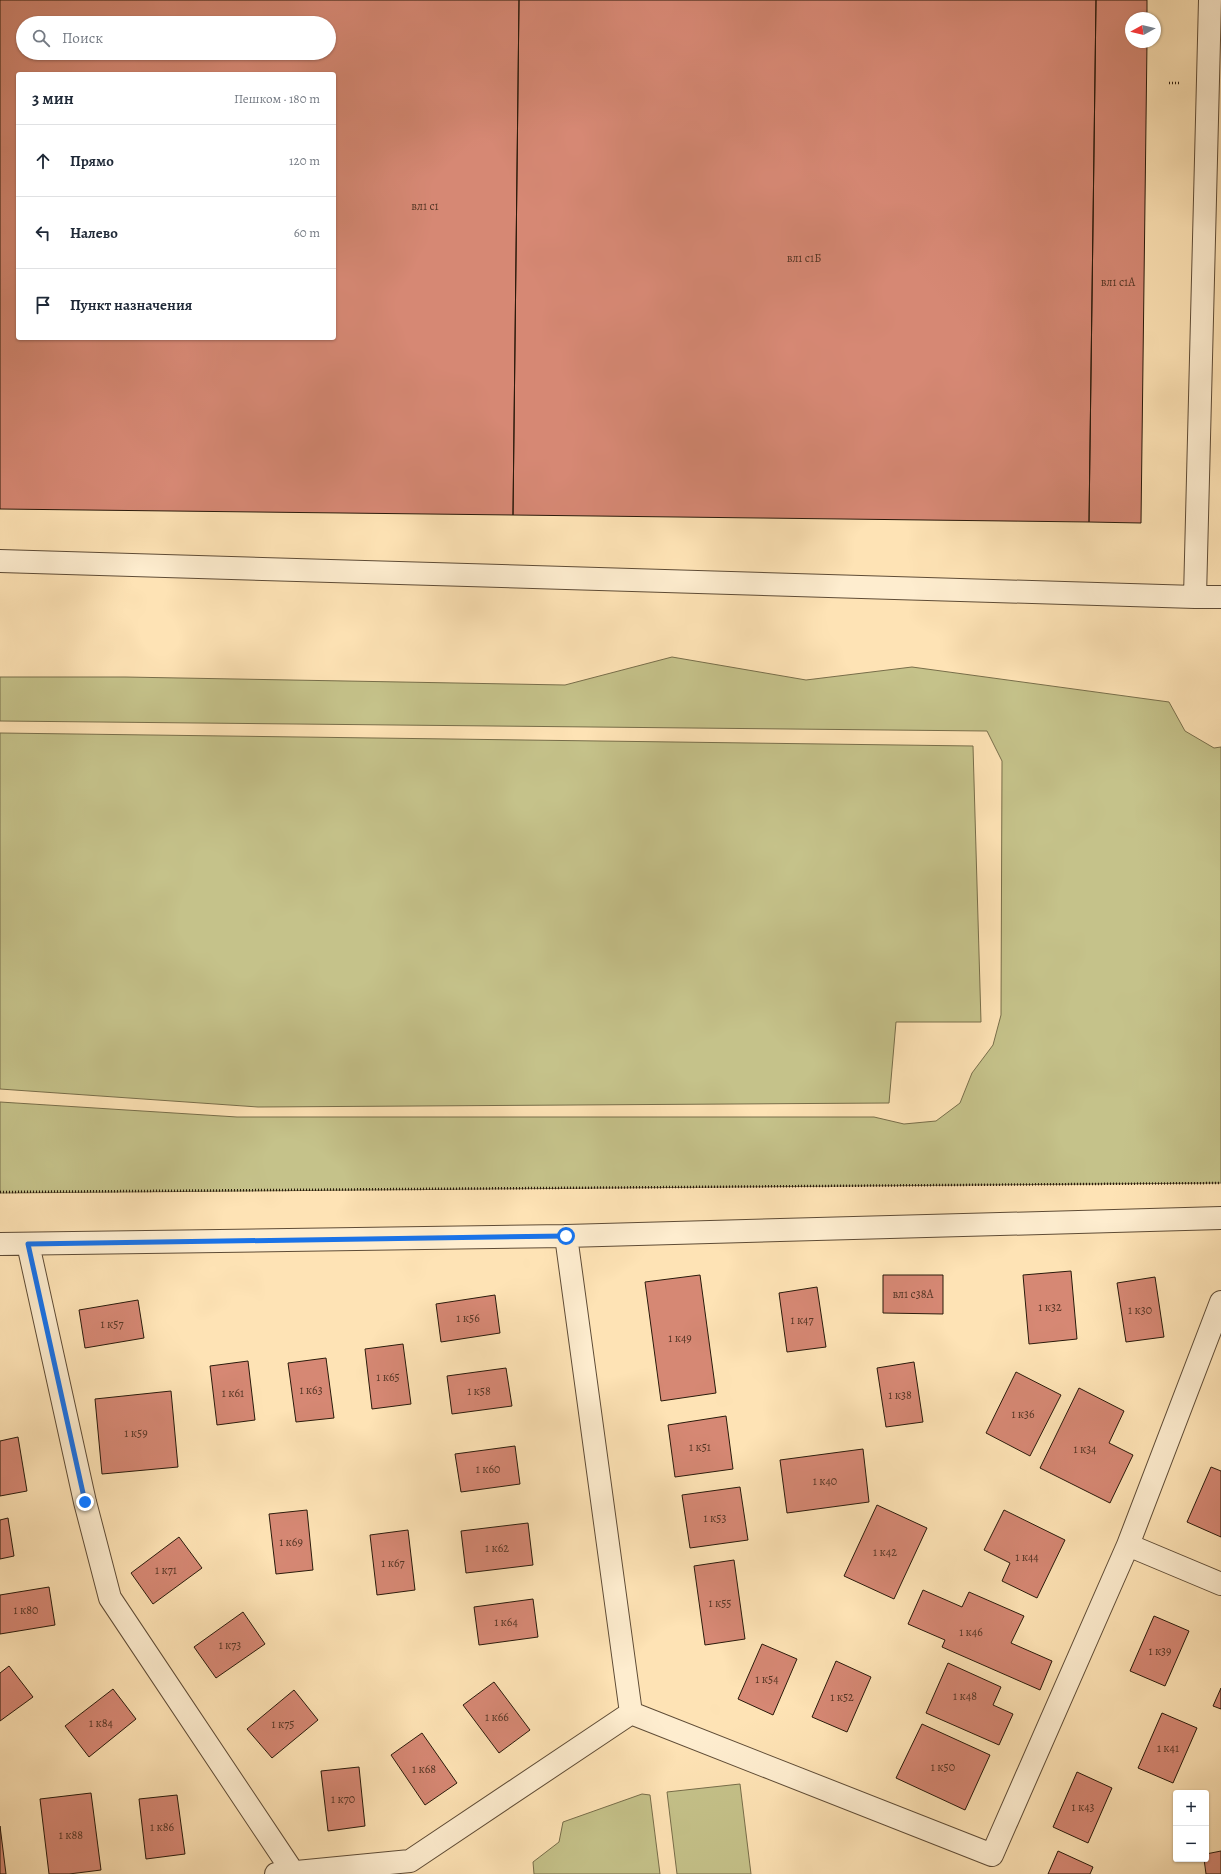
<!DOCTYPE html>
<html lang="ru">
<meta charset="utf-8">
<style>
:root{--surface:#fff;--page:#f2f2f3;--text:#1f2937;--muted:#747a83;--line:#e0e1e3}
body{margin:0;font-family:Alegreya,serif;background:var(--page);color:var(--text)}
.controls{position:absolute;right:12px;bottom:12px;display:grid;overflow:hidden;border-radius:4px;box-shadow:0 1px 3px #0004}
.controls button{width:36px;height:36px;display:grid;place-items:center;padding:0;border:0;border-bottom:1px solid var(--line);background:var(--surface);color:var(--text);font:20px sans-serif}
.compass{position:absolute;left:1125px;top:12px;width:36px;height:36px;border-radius:50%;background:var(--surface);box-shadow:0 1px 3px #0004;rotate:262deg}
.stop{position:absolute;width:12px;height:12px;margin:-9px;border:3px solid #1a73e8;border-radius:50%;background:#fff}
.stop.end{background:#1a73e8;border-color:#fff;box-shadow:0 1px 4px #0008}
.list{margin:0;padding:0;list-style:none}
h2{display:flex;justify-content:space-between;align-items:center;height:52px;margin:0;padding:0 16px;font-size:17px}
h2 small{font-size:13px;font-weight:400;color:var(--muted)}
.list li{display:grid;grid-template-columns:26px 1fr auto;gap:12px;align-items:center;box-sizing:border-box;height:72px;padding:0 16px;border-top:1px solid var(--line)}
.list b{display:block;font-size:15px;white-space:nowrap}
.list em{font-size:13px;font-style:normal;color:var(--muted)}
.icon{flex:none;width:22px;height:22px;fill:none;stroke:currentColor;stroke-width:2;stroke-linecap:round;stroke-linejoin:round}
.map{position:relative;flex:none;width:1221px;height:1874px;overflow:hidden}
.search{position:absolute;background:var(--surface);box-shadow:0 1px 3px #0004;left:16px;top:16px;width:320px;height:44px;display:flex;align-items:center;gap:10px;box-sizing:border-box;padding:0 14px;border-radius:22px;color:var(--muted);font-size:15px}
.panel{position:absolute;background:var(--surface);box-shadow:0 1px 3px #0004;left:16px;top:72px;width:320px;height:268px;border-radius:4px}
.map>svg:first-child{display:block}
.green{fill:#c5c28a;stroke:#786e4a}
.building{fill:#d68874;stroke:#2a1a0b;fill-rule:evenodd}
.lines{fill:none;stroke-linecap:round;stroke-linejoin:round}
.minor-casing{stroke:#5f4c36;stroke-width:24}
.path{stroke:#2a1a0b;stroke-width:2.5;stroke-dasharray:1 2;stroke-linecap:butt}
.minor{stroke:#feedcf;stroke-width:22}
.route{stroke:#1a73e8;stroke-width:5}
.labels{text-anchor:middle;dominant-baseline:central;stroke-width:3.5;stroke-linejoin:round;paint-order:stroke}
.number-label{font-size:12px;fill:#553625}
</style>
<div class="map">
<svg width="1221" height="1874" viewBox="0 0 1221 1874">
<rect width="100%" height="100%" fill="#fee3b5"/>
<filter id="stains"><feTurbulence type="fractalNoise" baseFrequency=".005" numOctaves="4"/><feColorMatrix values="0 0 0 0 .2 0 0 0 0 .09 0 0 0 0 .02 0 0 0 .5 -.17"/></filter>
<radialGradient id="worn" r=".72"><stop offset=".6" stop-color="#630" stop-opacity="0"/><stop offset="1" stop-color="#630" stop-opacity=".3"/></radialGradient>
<path class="green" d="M672,657l134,23 106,-13 257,35 16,29 29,17 7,-1v436l-1221,10v-91l237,15h637l30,7 32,-3 24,-18 12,-30 21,-28 8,-30 1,-254 -15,-30 -987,-10v-44h125l440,8z
M0,733l973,13 8,276h-85l-7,81 -631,4 -258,-18z
M740,1784l11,90h-74l-10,-82z
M642,1794l8,1 10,79h-126l-1,-12 26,-20 4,-20z"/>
<path class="building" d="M0,0h519l-6,515 -513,-6zM23,23h306v30h-306zM18,74h316v264h-316z
M519,0h577l-7,522 -576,-7z
M1096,0h51v18h-16v24h16l-6,481 -52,-1z
M1071,1271l6,68 -48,5 -6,-69z
M700,1275l16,118 -55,8 -16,-119z
M883,1275h60v39l-60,-1z
M1155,1277l9,60 -38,5 -9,-59z
M817,1287l9,60 -39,5 -8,-59z
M495,1295l5,38 -59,9 -5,-38z
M138,1300l6,38 -59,10 -6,-38z
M403,1344l8,60 -39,5 -7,-60z
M326,1358l8,60 -38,4 -8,-59z
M248,1361l7,59 -38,5 -7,-59z
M914,1362l9,60 -37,5 -9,-59z
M506,1368l6,38 -60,8 -5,-38z
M1016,1372l45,23 -31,61 -44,-23z
M1079,1388l45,23 -15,32 24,12 -23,48 -70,-35z
M171,1391l7,76 -76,7 -7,-75z
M726,1416l7,53 -58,8 -7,-52z
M18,1437l9,54 -27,5v-55z
M515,1446l5,38 -59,8 -6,-38z
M863,1449l6,53 -82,11 -7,-53z
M1211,1467l10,4v66l-34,-15z
M740,1487l8,53 -58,8 -8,-53z
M877,1505l50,23 -33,71 -50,-23z
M307,1510l6,60 -37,4 -7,-60z
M1004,1510l61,30 -28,58 -35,-17 8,-18 -26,-13z
M8,1518l6,38 -14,3v-39z
M528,1523l5,42 -67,8 -5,-42z
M408,1530l7,60 -38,5 -7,-60z
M179,1537l23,31 -49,36 -22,-31z
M734,1560l11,79 -40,6 -11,-79z
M49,1587l6,38 -55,9v-39z
M923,1590l39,17 7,-15 55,24 -13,27 41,18 -12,29 -98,-43 3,-7 -37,-16z
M533,1599l5,38 -59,8 -5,-38z
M243,1612l22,32 -49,34 -22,-31z
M1154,1616l35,15 -24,55 -35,-15z
M762,1644l35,15 -24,56 -35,-16z
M836,1661l35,16 -24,55 -35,-15z
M948,1663l53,24 -8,18 20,9 -14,31 -73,-32z
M9,1666l24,31 -33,24v-48z
M494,1682l36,48 -31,23 -36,-48z
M1221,1688v21l-8,-3z
M113,1689l23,30 -47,38 -24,-31z
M294,1690l24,30 -46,38 -25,-29z
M1162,1713l35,15 -24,55 -35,-15z
M922,1724l68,31 -25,55 -69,-32z
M422,1733l35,50 -32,22 -34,-50z
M359,1767l6,59 -37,5 -7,-60z
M1077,1772l35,16 -24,55 -35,-16z
M91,1793l10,77 -32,4h-20l-9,-75z
M177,1795l8,59 -39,5 -7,-60z
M0,1826l6,48h-6z
M1058,1851l35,16 -3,7h-42z
M1221,1851v23h-15l-2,-15h2v-5z"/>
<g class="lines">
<g class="minor-casing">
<path id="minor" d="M0,561l1195,36 15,-597
M1195,597h26
M0,1244l566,-8 655,-18
M28,1244l57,258 25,96 183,274
M1128,1545l93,39
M631,1713l361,142 136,-310 93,-243
M276,1874l134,-13 221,-148 -65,-477"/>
</g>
<path class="path" d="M1169,83h12
M0,1192l1221,-9"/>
<use href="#minor" class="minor"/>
</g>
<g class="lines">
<path class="route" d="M85,1502l-57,-258 538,-8"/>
</g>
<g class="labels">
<g class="number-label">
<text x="425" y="206">вл1 с1</text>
<text x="804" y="258">вл1 с1Б</text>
<text x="1118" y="282">вл1 с1А</text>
<text x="913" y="1294">вл1 с38А</text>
<text x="1050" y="1307">1 к32</text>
<text x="1140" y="1310">1 к30</text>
<text x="468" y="1318">1 к56</text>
<text x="802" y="1320">1 к47</text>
<text x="112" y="1324">1 к57</text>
<text x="680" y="1338">1 к49</text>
<text x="388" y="1377">1 к65</text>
<text x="311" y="1390">1 к63</text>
<text x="479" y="1391">1 к58</text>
<text x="233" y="1393">1 к61</text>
<text x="900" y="1395">1 к38</text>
<text x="1023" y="1414">1 к36</text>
<text x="136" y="1433">1 к59</text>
<text x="700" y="1447">1 к51</text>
<text x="1085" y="1449">1 к34</text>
<text x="488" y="1469">1 к60</text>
<text x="825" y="1481">1 к40</text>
<text x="715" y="1518">1 к53</text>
<text x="291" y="1542">1 к69</text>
<text x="497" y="1548">1 к62</text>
<text x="885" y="1552">1 к42</text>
<text x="1027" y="1557">1 к44</text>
<text x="393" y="1563">1 к67</text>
<text x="166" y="1570">1 к71</text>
<text x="720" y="1603">1 к55</text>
<text x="26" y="1610">1 к80</text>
<text x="506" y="1622">1 к64</text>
<text x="971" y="1632">1 к46</text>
<text x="230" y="1645">1 к73</text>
<text x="1160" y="1651">1 к39</text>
<text x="767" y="1679">1 к54</text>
<text x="965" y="1696">1 к48</text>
<text x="842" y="1697">1 к52</text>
<text x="497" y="1717">1 к66</text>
<text x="101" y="1723">1 к84</text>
<text x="283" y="1724">1 к75</text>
<text x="1168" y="1748">1 к41</text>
<text x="943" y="1767">1 к50</text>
<text x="424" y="1769">1 к68</text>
<text x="343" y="1799">1 к70</text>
<text x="1083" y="1807">1 к43</text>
<text x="162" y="1827">1 к86</text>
<text x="71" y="1835">1 к88</text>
</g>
</g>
<rect width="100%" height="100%" filter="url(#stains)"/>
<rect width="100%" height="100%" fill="url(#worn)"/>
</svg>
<div class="controls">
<button>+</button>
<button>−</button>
</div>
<svg class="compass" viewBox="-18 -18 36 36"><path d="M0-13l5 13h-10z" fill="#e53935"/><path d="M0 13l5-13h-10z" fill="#747a83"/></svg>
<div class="stop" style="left:566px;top:1236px"></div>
<div class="stop end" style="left:85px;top:1502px"></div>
<div class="search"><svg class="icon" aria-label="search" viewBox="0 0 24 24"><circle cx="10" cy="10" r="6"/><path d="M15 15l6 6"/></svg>Поиск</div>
<section class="panel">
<h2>3 мин<small>Пешком · 180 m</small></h2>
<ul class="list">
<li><svg class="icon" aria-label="ahead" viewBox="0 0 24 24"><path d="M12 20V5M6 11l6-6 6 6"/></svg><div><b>Прямо</b></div><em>120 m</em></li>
<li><svg class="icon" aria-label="left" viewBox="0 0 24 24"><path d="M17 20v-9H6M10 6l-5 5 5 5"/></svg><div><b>Налево</b></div><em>60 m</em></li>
<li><svg class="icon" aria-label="arrive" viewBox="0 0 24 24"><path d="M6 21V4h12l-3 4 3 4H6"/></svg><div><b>Пункт назначения</b></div></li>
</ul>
</section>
</div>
